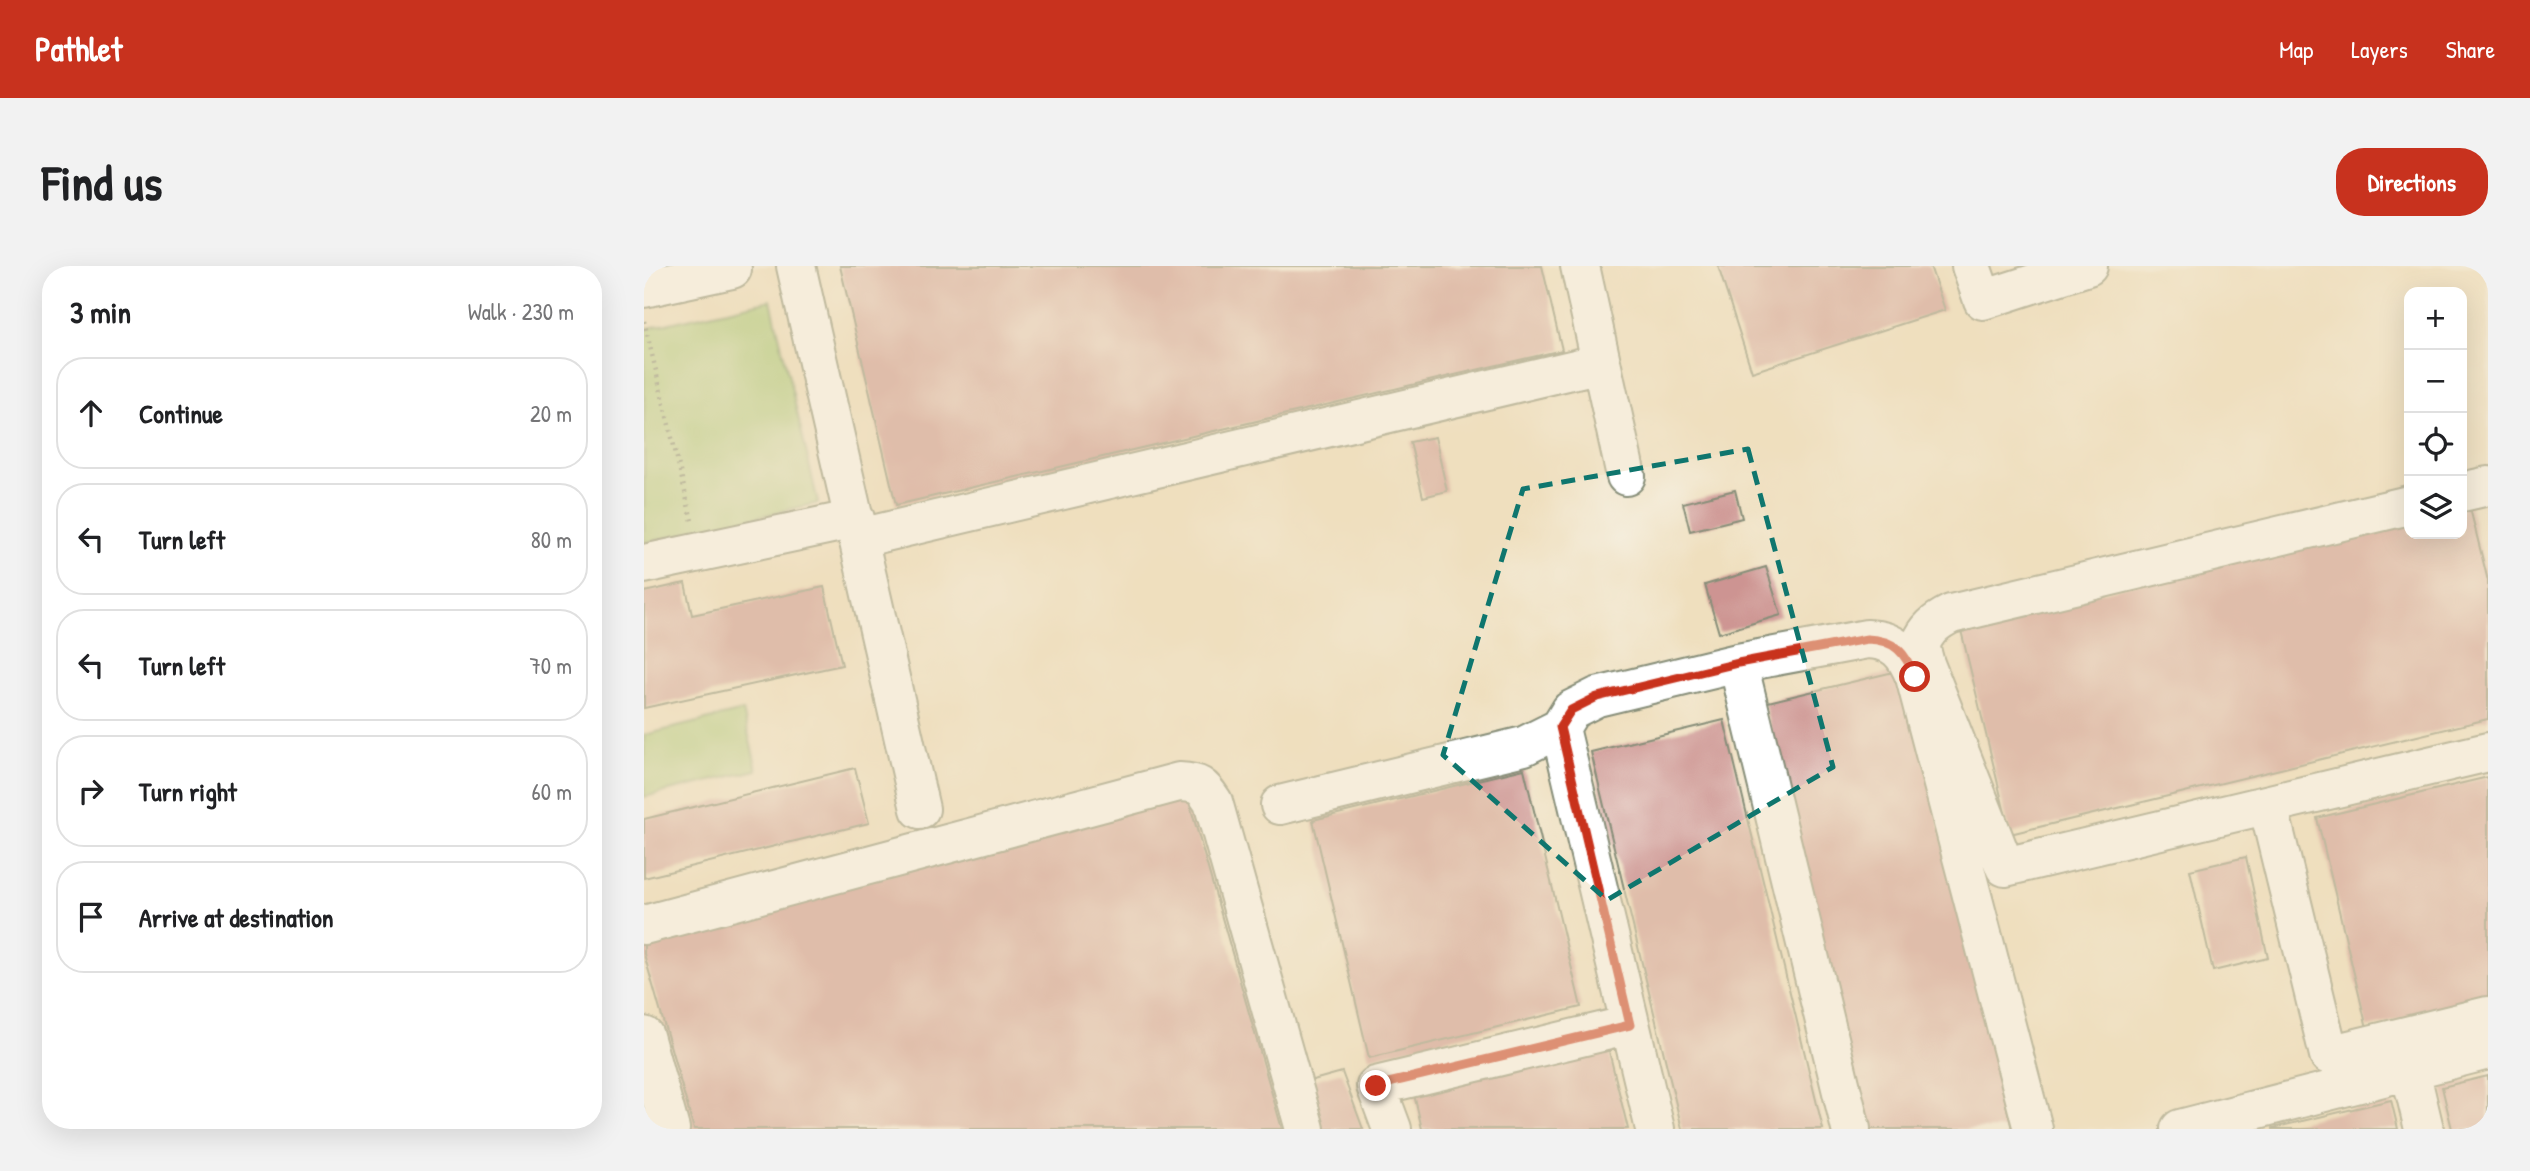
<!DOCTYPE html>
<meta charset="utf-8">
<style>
:root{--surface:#fff;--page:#f2f2f2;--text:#202124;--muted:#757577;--line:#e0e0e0;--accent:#c8321e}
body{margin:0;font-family:"Patrick Hand",sans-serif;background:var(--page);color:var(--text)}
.controls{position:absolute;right:21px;top:21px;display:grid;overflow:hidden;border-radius:14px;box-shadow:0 7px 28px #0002}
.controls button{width:63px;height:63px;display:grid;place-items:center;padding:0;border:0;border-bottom:2px solid var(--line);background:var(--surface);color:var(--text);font:35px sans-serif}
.stop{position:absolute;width:21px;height:21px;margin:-16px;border:5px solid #c8321e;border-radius:50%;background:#fff}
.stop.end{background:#c8321e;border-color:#fff;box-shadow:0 2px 7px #0008}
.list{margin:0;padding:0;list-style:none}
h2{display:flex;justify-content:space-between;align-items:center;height:91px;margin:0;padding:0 28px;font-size:30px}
h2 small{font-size:23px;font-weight:400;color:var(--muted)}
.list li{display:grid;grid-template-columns:46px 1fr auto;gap:21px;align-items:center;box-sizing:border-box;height:112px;margin:0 14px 14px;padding:0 14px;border:2px solid var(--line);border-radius:28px}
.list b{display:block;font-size:26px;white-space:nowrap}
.list em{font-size:23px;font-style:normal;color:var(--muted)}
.icon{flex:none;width:38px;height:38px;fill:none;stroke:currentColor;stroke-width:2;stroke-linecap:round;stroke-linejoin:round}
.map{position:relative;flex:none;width:1844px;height:863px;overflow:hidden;border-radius:28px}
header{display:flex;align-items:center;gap:42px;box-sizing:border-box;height:98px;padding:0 35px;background:var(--accent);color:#fff}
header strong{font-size:33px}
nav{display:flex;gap:38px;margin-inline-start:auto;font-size:24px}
.intro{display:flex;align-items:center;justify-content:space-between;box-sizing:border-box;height:168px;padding:0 42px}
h1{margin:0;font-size:49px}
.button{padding:18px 32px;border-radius:28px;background:var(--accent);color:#fff;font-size:24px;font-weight:700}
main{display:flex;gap:42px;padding:0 42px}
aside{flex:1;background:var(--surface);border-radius:28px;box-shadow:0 7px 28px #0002}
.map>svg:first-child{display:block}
.green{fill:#a4c974;stroke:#628354;stroke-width:2}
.building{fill:#cd9492}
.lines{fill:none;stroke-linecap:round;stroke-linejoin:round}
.minor-casing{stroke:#878e79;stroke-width:42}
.path{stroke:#878e79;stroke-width:4.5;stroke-dasharray:2 5;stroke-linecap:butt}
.minor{stroke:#fff;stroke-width:38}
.route{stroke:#c8321e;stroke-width:9}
.marked{fill:none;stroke:#0f766e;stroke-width:5;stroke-dasharray:14 9;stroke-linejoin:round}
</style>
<header>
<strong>Pathlet</strong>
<nav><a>Map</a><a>Layers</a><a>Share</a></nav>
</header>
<div class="intro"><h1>Find us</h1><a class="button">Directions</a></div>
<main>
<aside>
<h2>3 min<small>Walk · 230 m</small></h2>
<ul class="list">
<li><svg class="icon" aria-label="ahead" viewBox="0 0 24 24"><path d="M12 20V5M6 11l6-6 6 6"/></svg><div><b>Continue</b></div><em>20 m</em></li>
<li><svg class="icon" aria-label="left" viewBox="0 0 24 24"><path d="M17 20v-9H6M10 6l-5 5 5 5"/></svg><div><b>Turn left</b></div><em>80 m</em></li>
<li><svg class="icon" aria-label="left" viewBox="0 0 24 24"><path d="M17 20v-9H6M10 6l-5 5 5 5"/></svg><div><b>Turn left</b></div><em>70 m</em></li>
<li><svg class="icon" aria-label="right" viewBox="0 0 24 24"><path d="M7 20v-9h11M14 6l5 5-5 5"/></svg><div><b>Turn right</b></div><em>60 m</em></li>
<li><svg class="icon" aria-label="arrive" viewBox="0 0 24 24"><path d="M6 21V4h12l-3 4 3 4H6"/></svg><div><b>Arrive at destination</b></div></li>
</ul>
</aside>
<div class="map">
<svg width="1844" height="863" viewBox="0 0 1844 863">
<rect width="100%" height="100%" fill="#f7f3e8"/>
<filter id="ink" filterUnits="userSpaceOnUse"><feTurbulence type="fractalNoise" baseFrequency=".0143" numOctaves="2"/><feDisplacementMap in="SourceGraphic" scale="14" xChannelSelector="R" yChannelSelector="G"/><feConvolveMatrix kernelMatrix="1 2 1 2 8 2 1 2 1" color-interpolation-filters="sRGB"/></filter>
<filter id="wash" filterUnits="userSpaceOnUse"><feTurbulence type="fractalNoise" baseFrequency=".00686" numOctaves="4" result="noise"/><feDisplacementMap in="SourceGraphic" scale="28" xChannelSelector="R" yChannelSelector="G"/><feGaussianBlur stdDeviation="1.57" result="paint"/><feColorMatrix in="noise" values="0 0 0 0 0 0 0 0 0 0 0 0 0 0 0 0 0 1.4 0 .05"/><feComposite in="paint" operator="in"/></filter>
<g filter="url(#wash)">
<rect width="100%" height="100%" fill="#efdfbe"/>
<path class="green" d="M127,34l47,203 -174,40v-214z
M99,445l14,59 -113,27v-62z"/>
<g id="blocks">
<path class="building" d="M196,0h702l20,84 -666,155z
M1074,0h212l15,44 -193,62z
M791,171l12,54 -24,6 -13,-55z
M1091,224l7,28 -52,13 -7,-28z
M1825,238l19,77v138l-478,115 -50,-208 449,-108v16h53v-28z
M1122,301l15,48 -62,18 -14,-48z
M41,317l7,32 132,-28 18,78 -198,43v-116z
M1258,404l110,459h-146l-102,-426z
M1080,454l99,409h-141l-91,-377z
M211,502l14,55 -225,55v-59z
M880,503l57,238 -212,51 -56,-238z
M1844,511v222l-121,29 -50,-210z
M542,525l96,338h-588l-50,-175v-10z
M1602,591l22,101 -55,13 -23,-101z
M963,777l21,86h-206l-9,-39z
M698,806l21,57h-44l-13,-47z
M1844,810v53h-36l-10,-42z
M1747,834l7,29h-125v-1z"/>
</g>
</g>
<g filter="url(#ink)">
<use href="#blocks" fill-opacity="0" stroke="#878e79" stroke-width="2"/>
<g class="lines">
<g class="minor-casing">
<path id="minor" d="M152,0l124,543
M936,0l46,210
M1327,0l12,34 105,-34
M0,22l88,-19
M1818,226l26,-6
M1765,239l-458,109c-16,8 -24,15 -31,31l5,19 80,203 483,-115
M216,272l741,-175
M0,298l211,-45
M1094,397l113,466
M916,462l95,401
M636,539l244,-59 36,-18 11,-18 26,-13 141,-34 129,-24c28,1 38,13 48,38l118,452
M1624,539l61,250 159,-39
M0,659l535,-143c20,1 23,3 34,20l92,327
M0,770l26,93
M1766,804l14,59
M748,863l-16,-43 254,-61
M1536,863l308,-79"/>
</g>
<path class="path" d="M0,55l48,200"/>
<use href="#minor" class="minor"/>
</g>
</g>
<g class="lines" filter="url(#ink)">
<path class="route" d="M732,820l254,-61 -70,-298 11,-17 26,-13 141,-34 129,-24c28,1 38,13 48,38"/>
</g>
<path d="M0 0H1844V863H0ZM1104,183l85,318 -226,133 -164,-145 80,-266z" fill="#efdfbe" fill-opacity=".55" fill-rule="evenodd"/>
<path class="marked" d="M1104,183l85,318 -226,133 -164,-145 80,-266z"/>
</svg>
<div class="controls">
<button>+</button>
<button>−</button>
<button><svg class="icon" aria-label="locate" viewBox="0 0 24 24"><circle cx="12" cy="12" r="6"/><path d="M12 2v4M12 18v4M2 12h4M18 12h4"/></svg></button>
<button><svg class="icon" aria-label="layers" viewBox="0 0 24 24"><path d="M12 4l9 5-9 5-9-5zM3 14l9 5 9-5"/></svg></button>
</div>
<div class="stop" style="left:1271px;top:411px"></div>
<div class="stop end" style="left:732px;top:820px"></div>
</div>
</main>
